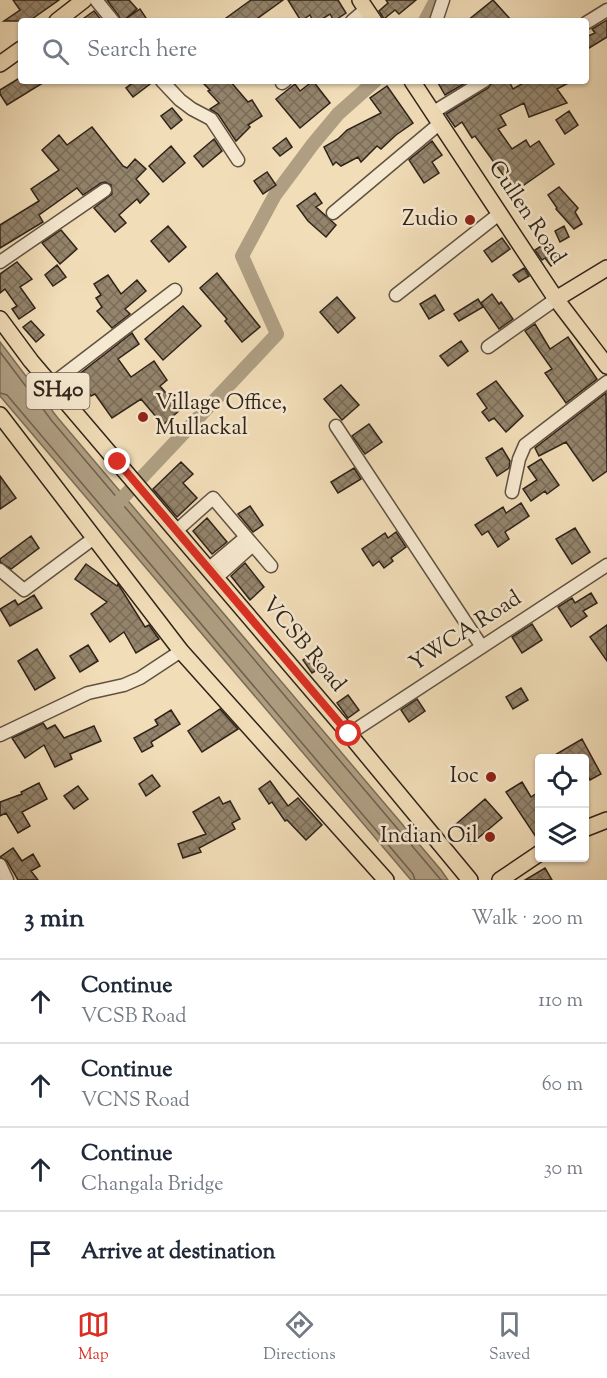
<!DOCTYPE html>
<meta charset="utf-8">
<style>
:root{--surface:#fff;--page:#f6f6f7;--text:#1f2937;--muted:#747a83;--line:#e0e1e3;--accent:#d93025}
body{margin:0;font-family:"Sorts Mill Goudy",serif;background:var(--page);color:var(--text)}
.controls{position:absolute;right:18px;bottom:18px;display:grid;overflow:hidden;border-radius:6px;box-shadow:0 2px 4px #0004}
.controls button{width:54px;height:54px;display:grid;place-items:center;padding:0;border:0;border-bottom:2px solid var(--line);background:var(--surface);color:var(--text);font:30px sans-serif}
.stop{position:absolute;width:18px;height:18px;margin:-14px;border:4px solid #d93025;border-radius:50%;background:#fff}
.stop.end{background:#d93025;border-color:#fff;box-shadow:0 2px 6px #0008}
.list{margin:0;padding:0;list-style:none}
h2{display:flex;justify-content:space-between;align-items:center;height:78px;margin:0;padding:0 24px;font-size:26px}
h2 small{font-size:20px;font-weight:400;color:var(--muted)}
.list li{display:grid;grid-template-columns:39px 1fr auto;gap:18px;align-items:center;box-sizing:border-box;height:84px;padding:0 24px;border-top:2px solid var(--line)}
.list b{display:block;font-size:22px;white-space:nowrap}
.list p{margin:0;font-size:20px;white-space:nowrap;color:var(--muted)}
.list em{font-size:20px;font-style:normal;color:var(--muted)}
.icon{flex:none;width:33px;height:33px;fill:none;stroke:currentColor;stroke-width:2;stroke-linecap:round;stroke-linejoin:round}
.map{position:relative;flex:none;width:607px;height:880px;overflow:hidden}
.search{position:absolute;background:var(--surface);box-shadow:0 2px 4px #0004;left:18px;right:18px;top:18px;height:66px;display:flex;align-items:center;gap:15px;box-sizing:border-box;padding:0 21px;border-radius:6px;color:var(--muted);font-size:22px}
.sheet{height:414px;background:var(--surface)}
nav{display:flex;justify-content:space-around;align-items:center;box-sizing:border-box;height:84px;border-top:2px solid var(--line);background:var(--surface);font-size:16px;color:var(--muted)}
nav a{display:grid;justify-items:center;gap:3px}
nav .on{color:var(--accent)}
.map>svg:first-child{display:block}
.water{fill:#af9e82;stroke:#7c6d58;stroke-width:1.5}
.lines{fill:none;stroke-linecap:round;stroke-linejoin:round}
.shore{stroke:#6f604e;stroke-width:1.5}
.canal{stroke:#af9e82;stroke-width:14}
.building{fill:url(#building-cross-hatch);stroke:#2f2319;stroke-width:1.5}
.minor-casing{stroke:#605241;stroke-width:15}
.major-casing{stroke:#2f2319;stroke-width:18}
.minor{stroke:#f6e9d1;stroke-width:12}
.major{stroke:#f1ddb8;stroke-width:15}
.route{stroke:#d93025;stroke-width:8}
.poi-dot{fill:#8f2418;stroke:#f6e9d1;stroke-width:2}
.labels{text-anchor:middle;dominant-baseline:central;stroke-width:5;stroke-linejoin:round;paint-order:stroke}
.shield{fill:#f6e9d1;stroke:#6b5e50;stroke-width:1.5}
.shield-label{font-size:21px;font-weight:bold;fill:#2f2319}
.street-label{font-size:22px;fill:#2f2319;stroke:#f6e9d1}
.poi-label{font-size:22px;fill:#2f2319;stroke:#f6e9d1;text-anchor:end}
</style>
<div class="map">
<svg width="607" height="880" viewBox="0 0 607 880">
<defs>
<pattern id="building-cross-hatch" width="8" height="8" patternUnits="userSpaceOnUse" patternTransform="scale(1.5)"><rect width="8" height="8" fill="#94846c"/><path d="M0 0l8 8M0 8l8-8" fill="none" stroke="#796c58"/></pattern>
</defs>
<rect width="100%" height="100%" fill="#f1ddb8"/>
<filter id="stains"><feTurbulence type="fractalNoise" baseFrequency=".00333" numOctaves="4"/><feColorMatrix values="0 0 0 0 .2 0 0 0 0 .09 0 0 0 0 .02 0 0 0 .5 -.17"/></filter>
<radialGradient id="worn" r=".72"><stop offset=".6" stop-color="#630" stop-opacity="0"/><stop offset="1" stop-color="#630" stop-opacity=".3"/></radialGradient>
<path class="water" d="M0,342l57,75 384,453 7,10h-37l-411,-484z"/>
<g class="lines">
<path class="shore" d="M0,352l52,69 389,459
M0,393l7,2 406,479 2,6"/>
<path class="canal" d="M425,21l11,-21
M115,506l162,-172 -35,-78 33,-61 38,-51 25,-30 37,-33"/>
</g>
<path class="building" d="M13,0h46l-30,21h-25l16,-11z
M107,0h22l8,9 -14,12 17,-12 8,12h-27l-2,-5z
M251,0h32l-29,21h-32z
M288,0h50l8,13 -12,8 -4,-7 -11,7h-6l-3,-6 -9,6z
M386,0h30l-17,14 -4,-4 -11,9 -5,-8 9,-8z
M493,0l19,21h-45z
M94,11l8,10h-22z
M607,20v17l-21,13v-13l9,-4 -3,-4z
M21,77v4h25l-39,24 -7,-11v-4z
M135,81h19l-21,16 -7,-9z
M201,81h29l18,21 4,-2 10,16 -14,9 2,2 -14,14 -18,-27 -8,-5 9,-6 -11,-12 2,-1z
M313,81l17,22 -30,25 -24,-29 19,-15 5,7z
M437,81h29l1,1 -22,13z
M493,81h16l4,8 14,-8h45l-15,8 10,14 -38,14 -5,-14 -24,12 6,10 -8,4 14,20 14,-9 4,7 9,-6 15,23 -43,30 -6,-8 4,-3 -34,-47 -3,2 -10,-16 -7,5 -9,-13 42,-26z
M387,86l26,37 -17,12 -15,14 -4,-3 -16,16 -3,-5 -17,9 -5,-4 -3,3 -9,-18 14,-8 9,-9 34,-17 -11,-15z
M172,108l10,12 -11,9 -10,-13z
M569,111l9,14 -13,9 -9,-14z
M92,127l31,39 4,2 8,-9 11,10 -10,10 13,15 -9,9 -3,-4 -18,16 7,8 -11,9 -21,-24 18,-14 -1,-9 -6,-3 -4,1 -18,12 -6,-7 -38,27 4,7 -43,26v-23l39,-24 -8,-12 28,-19 -17,-20 17,-15 8,10z
M286,138l6,9 -12,9 -7,-8z
M214,139l8,12 -19,16 -9,-11z
M432,141l10,14 -10,7 7,11 -15,10 -15,-23z
M171,146l14,17 -22,19 -14,-16z
M267,172l9,13 -13,9 -9,-13z
M559,187l19,21 -3,4 7,12 -8,5 -18,-20 1,-1 -9,-13z
M315,193l7,10 -6,4 20,18 -10,12 -18,-16 -11,-15z
M168,226l18,21 -17,15 -18,-21z
M564,226l5,11 -9,5 -5,-11z
M61,230l16,19 -17,15 -18,-21z
M502,238l8,11 -18,13 -8,-11z
M549,241l12,18 -10,7 -6,-8 -3,2 -7,-10z
M17,262l15,17 -12,8 15,21 -16,11 -7,-10 5,-3 -12,-17 -5,4v-19z
M57,265l9,12 -13,9 -8,-11z
M524,268l5,8 -10,6 -6,-7z
M217,273l43,54 -18,15 -17,-21 2,-2 -27,-31z
M108,275l13,19 16,-14 9,11 -21,18 5,5 -18,14 -15,-17 5,-4 -6,-9 5,-3 -7,-11z
M492,294l7,10 2,-2 12,17 -14,10 -18,-26z
M435,295l9,15 -15,9 -9,-15z
M337,297l18,21 -17,15 -18,-21z
M478,299l5,8 -24,14 -5,-7z
M183,306l18,20 -38,34 -18,-21z
M31,321l13,14 -8,7 -13,-15z
M535,324l15,25 18,-12 29,42 -31,24 -21,-30 7,-4 -27,-38z
M132,333l7,11 -21,15 13,18 23,-16 13,19 -7,6 20,24 -17,15 -22,-26 -29,19 -17,-24 -4,2 -14,-20z
M461,341l7,10 -20,15 -8,-10z
M496,381l27,35 -17,16 -12,-14 -5,3 -7,-9 5,-4 -10,-14z
M341,385l18,20 -17,15 -18,-21z
M606,393l1,78 -14,10 -27,-39 -27,14 -4,-8z
M369,424l13,18 -17,12 -13,-18z
M502,448l8,13 -1,7 -12,8 -11,-18z
M541,459l18,26 -12,9 -2,-3 -14,10 -8,-12 14,-9 -9,-13z
M181,462l12,12 -10,9 14,15 -20,19 -24,-28z
M354,468l7,11 -23,14 -7,-11z
M0,476l16,22 -16,11z
M521,503l8,13 -24,16 4,7 -11,8 -10,-16 -6,4 -7,-10 28,-18 3,6z
M250,506l13,19 -10,7 -15,-18z
M207,518l20,24 -15,12 -19,-23z
M575,528l15,24 -18,12 -16,-25z
M396,532l10,15 -15,11 2,3 -9,7 -5,-7 -6,5 -11,-17 23,-16 3,5z
M31,536l8,12 -28,21 -11,-7v-3z
M245,563l19,24 -14,13 -19,-24z
M86,564l31,22 1,-2 27,43 4,-2 10,14 -23,14 -12,-21 -14,10 -19,-28 16,-12 -32,-23z
M591,593l6,10 -14,8 4,5 -16,11 -13,-20 14,-9 3,5z
M34,595l8,13 -32,18 -10,-17 15,-9 3,5z
M532,624l10,16 -20,13 -10,-16z
M607,625v36l-17,-24z
M88,645l10,16 -18,11 -10,-16z
M37,649l18,29 -20,12 -17,-29z
M313,653l9,14 -10,6 -9,-13z
M521,688l7,12 -15,9 -7,-12z
M348,695l11,15 -11,8 -11,-15z
M417,699l8,12 -16,11 -8,-12z
M220,709l18,20 -36,23 -14,-21z
M171,710l9,14 -29,18 2,4 -11,6 -8,-14 24,-13 -3,-5z
M43,723l4,6 8,-4 9,13 30,-12 7,15 -31,13 2,5 -17,8 -11,-22 -19,13 -13,-20z
M582,739l19,35 -11,6 -5,-10v-11h-37z
M152,775l8,11 -14,10 -7,-12z
M270,781l18,25 10,-8 24,27 -16,15 -19,-20 -2,1 -13,-19 -3,2 -10,-15z
M522,782l9,15 9,-6v52l-34,-51z
M39,783l8,16 -25,13 8,14 -12,7 -12,-20 -6,3v-14l22,-8 -1,-2z
M78,786l10,13 -14,10 -10,-13z
M219,797l4,7 7,-3 10,18 -8,4 3,6 -36,19 2,4 -18,6 -5,-14 28,-10 -13,-22z
M485,799l17,19 -31,26 -16,-19z
M13,848l9,13 11,-7 7,12 -9,5 7,9h-20l-11,-19 -7,-4z
M545,868l7,12h-27z"/>
<g class="lines">
<g class="minor-casing">
<path id="minor" d="M96,0l17,21
M352,21l14,-12
M436,21l7,-21
M586,23l21,-13
M162,81l18,19 12,9 19,10 27,41
M282,83l3,-2
M432,113l52,-32
M333,213l106,-89
M0,262l105,-72
M396,295l103,-81
M488,347l68,-48
M52,384l123,-94
M336,426l146,221
M512,492l7,-33 6,-14 82,-63
M176,531l37,-33 58,68
M208,569l38,-32
M0,570l24,20 70,-52
M216,578l37,-33
M349,734l258,-169
M0,735l88,-42 36,-8 16,-7 41,-27
M0,865l7,15"/>
</g>
<g class="major-casing">
<path id="major" d="M360,0l14,21
M57,21l27,-21
M0,64l21,-15
M412,81l144,218 51,67
M556,299l51,-31
M0,319l31,42 318,373 121,146
M0,415l181,236 205,229
M584,829l23,-9
M500,880l40,-27"/>
</g>
<use href="#minor" class="minor"/>
<use href="#major" class="major"/>
</g>
<g class="lines">
<path class="route" d="M118,462l231,272"/>
</g>
<g class="poi-dot">
<circle cx="470" cy="220" r="6"/>
<circle cx="143" cy="417" r="6"/>
<circle cx="491" cy="777" r="6"/>
<circle cx="490" cy="837" r="6"/>
</g>
<g class="labels">
<rect class="shield" x="26.5" y="373" width="63" height="36" rx="4.5"/>
<g class="shield-label">
<text x="58" y="391">SH40</text>
</g>
<g class="street-label">
<text transform="translate(526 213) rotate(56)">Cullen Road</text>
<text transform="translate(466 632) rotate(-33)">YWCA Road</text>
<text transform="translate(303 645) rotate(50)">VCSB Road</text>
</g>
<g class="poi-label">
<text x="458" y="220">Zudio</text>
<text x="155" y="404" text-anchor="start">Village Office,<tspan x="155" dy="25">Mullackal</tspan></text>
<text x="479" y="777">Ioc</text>
<text x="478" y="837">Indian Oil</text>
</g>
</g>
<rect width="100%" height="100%" filter="url(#stains)"/>
<rect width="100%" height="100%" fill="url(#worn)"/>
</svg>
<div class="controls">
<button><svg class="icon" aria-label="locate" viewBox="0 0 24 24"><circle cx="12" cy="12" r="6"/><path d="M12 2v4M12 18v4M2 12h4M18 12h4"/></svg></button>
<button><svg class="icon" aria-label="layers" viewBox="0 0 24 24"><path d="M12 4l9 5-9 5-9-5zM3 14l9 5 9-5"/></svg></button>
</div>
<div class="stop" style="left:349px;top:734px"></div>
<div class="stop end" style="left:118px;top:462px"></div>
<div class="search"><svg class="icon" aria-label="search" viewBox="0 0 24 24"><circle cx="10" cy="10" r="6"/><path d="M15 15l6 6"/></svg>Search here</div>
</div>
<section class="sheet">
<h2>3 min<small>Walk · 200 m</small></h2>
<ul class="list">
<li><svg class="icon" aria-label="ahead" viewBox="0 0 24 24"><path d="M12 20V5M6 11l6-6 6 6"/></svg><div><b>Continue</b><p>VCSB Road</p></div><em>110 m</em></li>
<li><svg class="icon" aria-label="ahead" viewBox="0 0 24 24"><path d="M12 20V5M6 11l6-6 6 6"/></svg><div><b>Continue</b><p>VCNS Road</p></div><em>60 m</em></li>
<li><svg class="icon" aria-label="ahead" viewBox="0 0 24 24"><path d="M12 20V5M6 11l6-6 6 6"/></svg><div><b>Continue</b><p>Changala Bridge</p></div><em>30 m</em></li>
<li><svg class="icon" aria-label="arrive" viewBox="0 0 24 24"><path d="M6 21V4h12l-3 4 3 4H6"/></svg><div><b>Arrive at destination</b></div></li>
</ul>
</section>
<nav>
<a class="on"><svg class="icon" aria-label="map" viewBox="0 0 24 24"><path d="M3 6l6-2 6 2 6-2v14l-6 2-6-2-6 2zM9 4v14M15 6v14"/></svg>Map</a>
<a><svg class="icon" aria-label="directions" viewBox="0 0 24 24"><path d="M12 3l9 9-9 9-9-9zM9 14v-3h6M13 9l2 2-2 2"/></svg>Directions</a>
<a><svg class="icon" aria-label="saved" viewBox="0 0 24 24"><path d="M7 4h10v16l-5-4-5 4z"/></svg>Saved</a>
</nav>
